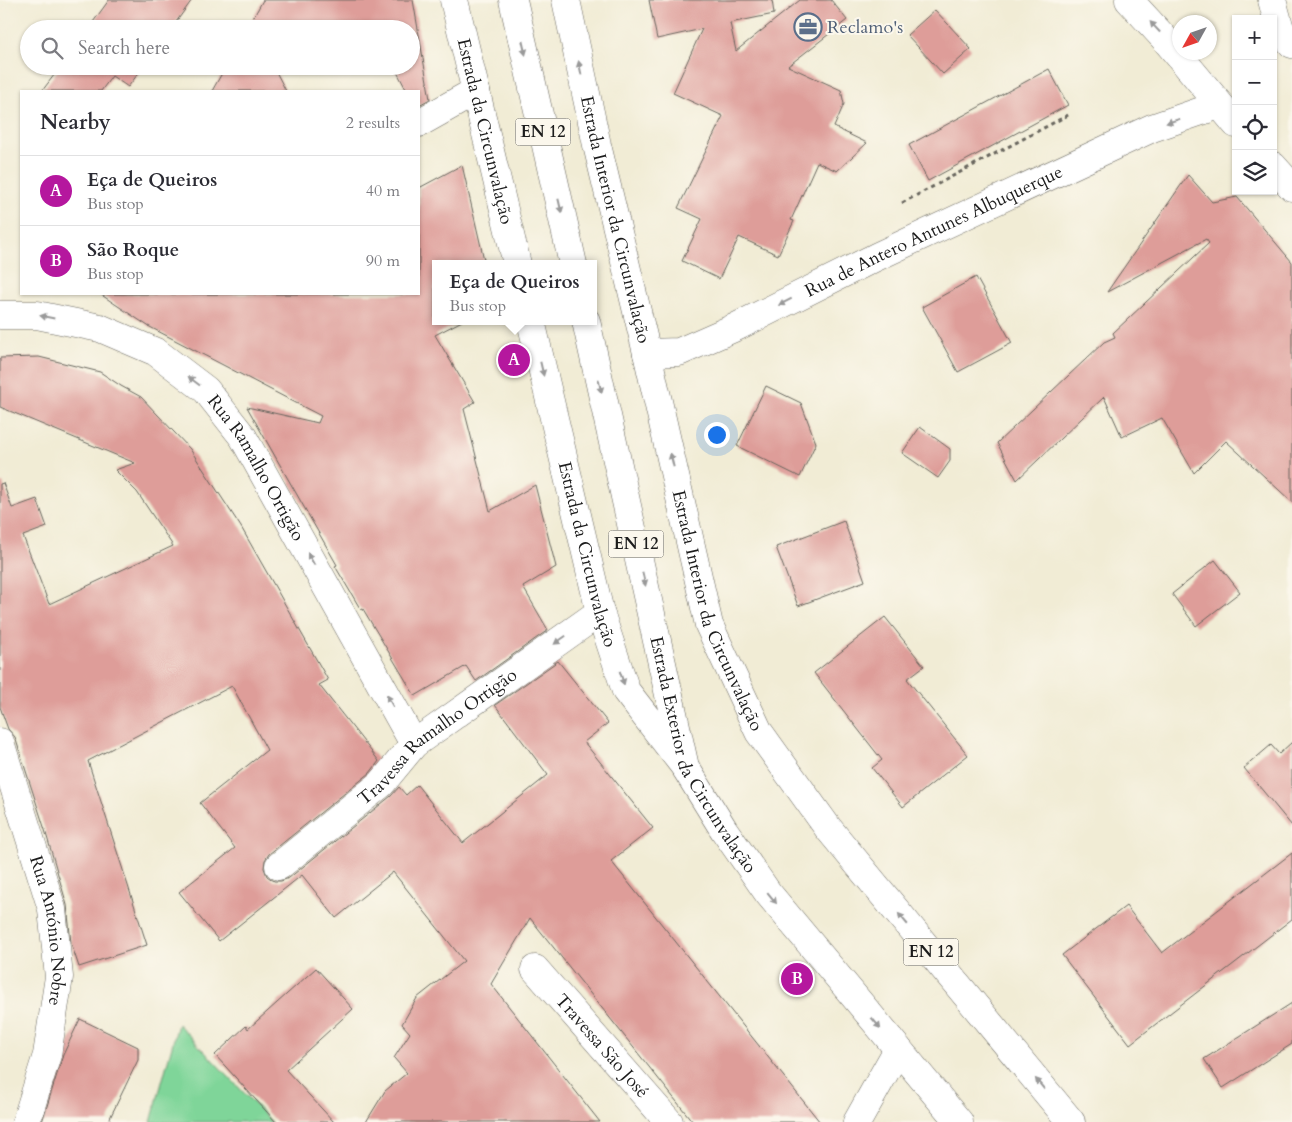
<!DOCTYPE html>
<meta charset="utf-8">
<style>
:root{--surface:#fff;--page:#f7f7f7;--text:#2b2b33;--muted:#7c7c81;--line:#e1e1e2;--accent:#b5179e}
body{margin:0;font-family:Cardo,serif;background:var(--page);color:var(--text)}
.controls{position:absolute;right:15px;top:15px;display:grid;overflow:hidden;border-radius:0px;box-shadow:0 1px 4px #0004}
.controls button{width:45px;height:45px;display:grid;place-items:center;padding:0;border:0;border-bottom:1px solid var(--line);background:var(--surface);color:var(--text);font:25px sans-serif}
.compass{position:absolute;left:1172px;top:15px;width:45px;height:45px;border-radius:50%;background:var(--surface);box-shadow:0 1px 4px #0004;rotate:230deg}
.you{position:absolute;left:716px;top:434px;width:18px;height:18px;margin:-12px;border:4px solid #fff;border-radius:50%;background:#1a73e8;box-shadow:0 0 0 8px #1a73e833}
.badge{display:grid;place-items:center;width:32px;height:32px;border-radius:50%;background:var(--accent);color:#fff;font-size:16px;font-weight:700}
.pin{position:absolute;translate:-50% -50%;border:2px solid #fff;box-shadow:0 1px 5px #0006}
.popup{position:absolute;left:432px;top:260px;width:165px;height:65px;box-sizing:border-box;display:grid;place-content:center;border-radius:0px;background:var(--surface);filter:drop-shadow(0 1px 4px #0005);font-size:16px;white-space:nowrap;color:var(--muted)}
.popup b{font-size:19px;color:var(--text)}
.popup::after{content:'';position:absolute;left:50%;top:100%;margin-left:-10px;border:10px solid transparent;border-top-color:var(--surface)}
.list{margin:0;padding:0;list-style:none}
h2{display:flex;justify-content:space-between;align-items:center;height:65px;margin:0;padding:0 20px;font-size:21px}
h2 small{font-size:16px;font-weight:400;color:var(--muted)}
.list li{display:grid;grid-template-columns:32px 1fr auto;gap:15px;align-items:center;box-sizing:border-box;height:70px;padding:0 20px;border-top:1px solid var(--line)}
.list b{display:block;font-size:19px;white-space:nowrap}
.list p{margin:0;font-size:16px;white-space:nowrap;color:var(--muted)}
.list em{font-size:16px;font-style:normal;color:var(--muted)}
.icon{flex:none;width:28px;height:28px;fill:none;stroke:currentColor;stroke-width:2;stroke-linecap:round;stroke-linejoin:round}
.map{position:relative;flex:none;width:1292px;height:1122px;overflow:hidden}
.search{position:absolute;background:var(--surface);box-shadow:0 1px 4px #0004;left:20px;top:20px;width:400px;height:55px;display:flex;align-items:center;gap:12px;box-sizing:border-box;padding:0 18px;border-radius:28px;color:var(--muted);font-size:19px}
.panel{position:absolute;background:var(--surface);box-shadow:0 1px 4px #0004;left:20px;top:90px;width:400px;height:205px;border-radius:0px}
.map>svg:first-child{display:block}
.green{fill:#7fd599;stroke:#4e785a}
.building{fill:#de9d99}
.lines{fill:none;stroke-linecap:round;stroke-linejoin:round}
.minor-casing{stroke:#67655d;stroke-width:29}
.tertiary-casing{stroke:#67655d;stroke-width:29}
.secondary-casing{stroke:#67655d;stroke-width:29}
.primary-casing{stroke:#67655d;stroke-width:29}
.path{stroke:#67655d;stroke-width:3;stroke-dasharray:4 4;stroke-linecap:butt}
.minor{stroke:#fff;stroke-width:28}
.tertiary{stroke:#fff;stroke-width:28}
.secondary{stroke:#fff;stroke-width:28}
.primary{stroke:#fff;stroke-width:28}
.oneway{fill:#999}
.labels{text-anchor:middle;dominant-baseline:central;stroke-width:4;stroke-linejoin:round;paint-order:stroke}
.shield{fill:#fbf7ec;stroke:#5f5e5a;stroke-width:1}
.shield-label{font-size:16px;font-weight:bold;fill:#1c1c1c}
.service-label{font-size:18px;fill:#4e5e75;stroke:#fbf7ec;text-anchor:start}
.street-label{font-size:18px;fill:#1c1c1c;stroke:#fbf7ec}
</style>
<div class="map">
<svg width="1292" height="1122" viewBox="0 0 1292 1122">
<rect width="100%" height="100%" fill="#fbf7ec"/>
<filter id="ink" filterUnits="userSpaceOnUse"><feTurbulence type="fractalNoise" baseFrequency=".02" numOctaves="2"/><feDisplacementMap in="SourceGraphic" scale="10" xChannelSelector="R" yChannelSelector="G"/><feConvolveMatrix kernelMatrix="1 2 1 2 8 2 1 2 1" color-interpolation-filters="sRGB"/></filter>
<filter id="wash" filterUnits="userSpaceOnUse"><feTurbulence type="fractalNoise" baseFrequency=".0096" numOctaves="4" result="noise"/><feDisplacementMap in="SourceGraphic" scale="20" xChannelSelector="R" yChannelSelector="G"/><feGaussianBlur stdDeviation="1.12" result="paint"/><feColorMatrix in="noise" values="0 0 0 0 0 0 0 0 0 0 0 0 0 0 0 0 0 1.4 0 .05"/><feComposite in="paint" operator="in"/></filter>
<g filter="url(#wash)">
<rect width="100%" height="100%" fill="#f1ecd5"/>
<path class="green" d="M178,1024l94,98h-121z"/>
<g id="blocks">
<path class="building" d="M109,0h83l-21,29h-83z
M263,0h150l17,99 -11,6v-14h-12l-10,-19 -72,-6h86v-37h-164z
M649,0h123l2,14 -44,9 6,28 64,-51h31l16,20 -59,46 53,24 3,14 -10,23 33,16 -30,28 -20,-9 -26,58 3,1 -16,34 -39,-18 -20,42 -37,-18 20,-42 -24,-11 45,-92 -50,-23 29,-64 -45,10z
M935,10l36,39 -28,25 -36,-39z
M61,66h83l-16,21 -16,-11 -11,15h-59z
M226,66h47l13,25h-74z
M1049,69l19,36 -140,76 -19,-36z
M462,165l23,99h-50v57h27l-27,14 40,67 -11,7 26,102 45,-26 21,82 -33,20 25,43 -72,51 -10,-15 -51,30 -52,-87 -2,1 -26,-44 2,-1 -90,-158 71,16 3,-7 -173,-90 -48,-32h319v-106z
M1188,175l24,27 25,-5 55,65v240l-66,-61 -32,32 -32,-55 -40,19 -18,-40 -87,83 -20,-37 107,-101 11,-5 -2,-4 96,-90 -3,-4 -99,53z
M976,277l36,66 -54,29 -36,-65z
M39,357l61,15 21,14 20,11 49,52 51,78 87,153 -9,5 60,76 -9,12 -101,81 -4,6 -1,8 3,8 7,5h7l8,-3 102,-82 8,-9 7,8 11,-10 46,58 85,-68 -53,-70 63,-44 50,62 -24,19 69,86 -42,33 209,261h-127l-163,-204 -39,66 109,138h-234l19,-31 22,-18 -13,-15 16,-25 -8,-9 15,-26 47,-37 -71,-89 -57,46 -34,-43 -83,66 -40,-49 56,-44 -35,-45 67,-53 -35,-64 -144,75 59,184 -68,22 -8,-24 -4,-38 -22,-75 -30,-93 -7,-8 -8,-22v-223l3,-1 9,25 25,-9 10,28 -24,9 26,68 124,-58 -36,-54 -22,-22 20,-7 -135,-56v-49z
M766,386l35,17 15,40 -16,34 -63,-31z
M920,427l30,22v12l-12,17 -36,-25z
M844,521l21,60 -67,25 -22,-59z
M1215,560l25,32 -44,34 -24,-32z
M885,617l39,49 -17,13 61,76 -65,52 -31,-39 10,-8 -68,-87z
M1292,742v84l-48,-58 27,-23 8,9z
M1292,853v66l-162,125 -68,-89 64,-49 36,47z
M316,968l37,41 -67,61 48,52h-58l-61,-67 31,-29 2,3z
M1292,1003v41l-69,44 -19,-29z
M80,1019l58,28v13l-30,62h-66l21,-67z"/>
</g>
</g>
<g filter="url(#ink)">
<use href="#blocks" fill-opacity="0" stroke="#67655d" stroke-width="1"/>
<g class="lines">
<g class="minor-casing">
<g id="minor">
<path id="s1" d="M454,0l63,264"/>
<path d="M1272,0l8,29 12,15"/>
<path d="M419,123l57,-32"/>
<path id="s2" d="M0,315h37l63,13 56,24 50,38 37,47 171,307"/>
<path id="s3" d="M531,321l69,291 26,79 59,76"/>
<path id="s4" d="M0,742l52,167 7,68 -12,78 -21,67"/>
<path id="s5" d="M279,866l102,-82 33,-40 186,-132"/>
<path id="s6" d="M535,969l134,153"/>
<path d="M857,1122l41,-73"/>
</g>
</g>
<g class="tertiary-casing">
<g id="tertiary">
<path id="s7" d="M647,353l32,-1 57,-25 140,-70 276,-129 67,-23"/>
</g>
</g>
<g class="secondary-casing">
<path id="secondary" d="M1129,0l35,38 72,86
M1273,166l19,21"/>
</g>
<g class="primary-casing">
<g id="primary">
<path d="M513,0l60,264"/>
<path id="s8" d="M566,0l31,145 50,208 62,272 50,107 69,96 243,294"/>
<path id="s9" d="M586,321l99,446 39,63 44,63 191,229"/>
</g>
</g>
<path class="path" d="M902,203l168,-89"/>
<use href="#minor" class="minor"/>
<use href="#tertiary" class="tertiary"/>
<use href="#secondary" class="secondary"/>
<use href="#primary" class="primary"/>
</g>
<defs><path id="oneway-solid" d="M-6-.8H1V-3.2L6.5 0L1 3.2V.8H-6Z" transform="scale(1.25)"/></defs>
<g class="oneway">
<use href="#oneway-solid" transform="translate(1155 27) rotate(-133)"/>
<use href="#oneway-solid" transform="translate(524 48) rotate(77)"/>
<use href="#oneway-solid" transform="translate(580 68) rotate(-102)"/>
<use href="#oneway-solid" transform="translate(1173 121) rotate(162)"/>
<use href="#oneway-solid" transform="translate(560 206) rotate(77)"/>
<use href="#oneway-solid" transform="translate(785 302) rotate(153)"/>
<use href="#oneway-solid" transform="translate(47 317) rotate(-169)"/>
<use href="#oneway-solid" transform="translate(542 369) rotate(77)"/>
<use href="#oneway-solid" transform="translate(194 381) rotate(-143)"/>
<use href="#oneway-solid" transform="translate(600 386) rotate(77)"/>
<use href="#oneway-solid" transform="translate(672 460) rotate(-103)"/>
<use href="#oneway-solid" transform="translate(311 559) rotate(-119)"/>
<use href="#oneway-solid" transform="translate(644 579) rotate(77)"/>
<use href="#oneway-solid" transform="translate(560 640) rotate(145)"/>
<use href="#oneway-solid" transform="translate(622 678) rotate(72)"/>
<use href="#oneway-solid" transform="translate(390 701) rotate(-119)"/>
<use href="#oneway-solid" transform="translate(772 898) rotate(51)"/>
<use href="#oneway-solid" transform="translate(903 919) rotate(-130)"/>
<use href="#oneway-solid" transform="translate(876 1023) rotate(50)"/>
<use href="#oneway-solid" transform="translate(1040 1084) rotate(-130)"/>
</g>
</g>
<defs>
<g id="office-ring" transform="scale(1.4375)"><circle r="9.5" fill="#fbf7ec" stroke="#5c6f8a" stroke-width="1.5"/><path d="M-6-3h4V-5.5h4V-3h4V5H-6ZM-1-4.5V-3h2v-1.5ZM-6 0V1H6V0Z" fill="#5c6f8a"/></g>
</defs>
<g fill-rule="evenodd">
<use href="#office-ring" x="808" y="27"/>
</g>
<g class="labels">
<g class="shield">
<rect x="515.5" y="118.5" width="55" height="27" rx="4"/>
<rect x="608.5" y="530.5" width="55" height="27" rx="4"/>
<rect x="903.5" y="938.5" width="55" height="27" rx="4"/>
</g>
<g class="shield-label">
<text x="543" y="132">EN 12</text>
<text x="636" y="544">EN 12</text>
<text x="931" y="952">EN 12</text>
</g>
<g class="service-label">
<text x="827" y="27">Reclamo's</text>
</g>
<g class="street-label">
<text stroke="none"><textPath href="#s1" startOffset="135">Estrada da Circunvalação</textPath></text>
<text stroke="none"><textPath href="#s8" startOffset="225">Estrada Interior da Circunvalação</textPath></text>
<text stroke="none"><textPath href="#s7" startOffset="314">Rua de Antero Antunes Albuquerque</textPath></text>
<text stroke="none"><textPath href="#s2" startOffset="318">Rua Ramalho Ortigão</textPath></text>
<text stroke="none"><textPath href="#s3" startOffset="240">Estrada da Circunvalação</textPath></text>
<text stroke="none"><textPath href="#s8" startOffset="630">Estrada Interior da Circunvalação</textPath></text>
<text stroke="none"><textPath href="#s5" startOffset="205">Travessa Ramalho Ortigão</textPath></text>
<text stroke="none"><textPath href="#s9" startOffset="452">Estrada Exterior da Circunvalação</textPath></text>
<text stroke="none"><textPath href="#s4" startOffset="196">Rua António Nobre</textPath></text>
<text stroke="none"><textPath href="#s6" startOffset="102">Travessa São José</textPath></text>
</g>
</g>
</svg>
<div class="controls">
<button>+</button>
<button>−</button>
<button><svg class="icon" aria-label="locate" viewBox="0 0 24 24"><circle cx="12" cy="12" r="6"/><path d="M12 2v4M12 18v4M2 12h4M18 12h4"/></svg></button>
<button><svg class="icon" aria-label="layers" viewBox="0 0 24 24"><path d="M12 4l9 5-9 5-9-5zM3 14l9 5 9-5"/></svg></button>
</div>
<svg class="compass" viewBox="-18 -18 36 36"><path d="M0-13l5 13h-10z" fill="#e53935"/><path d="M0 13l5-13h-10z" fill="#7c7c81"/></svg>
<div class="you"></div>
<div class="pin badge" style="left:514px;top:360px">A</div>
<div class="popup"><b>Eça de Queiros</b>Bus stop</div>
<div class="pin badge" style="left:797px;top:979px">B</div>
<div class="search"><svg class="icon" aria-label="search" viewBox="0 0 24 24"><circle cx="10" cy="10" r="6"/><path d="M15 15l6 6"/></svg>Search here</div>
<section class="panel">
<h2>Nearby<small>2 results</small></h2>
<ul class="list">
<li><span class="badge">A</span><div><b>Eça de Queiros</b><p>Bus stop</p></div><em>40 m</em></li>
<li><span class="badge">B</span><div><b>São Roque</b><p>Bus stop</p></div><em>90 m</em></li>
</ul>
</section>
</div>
